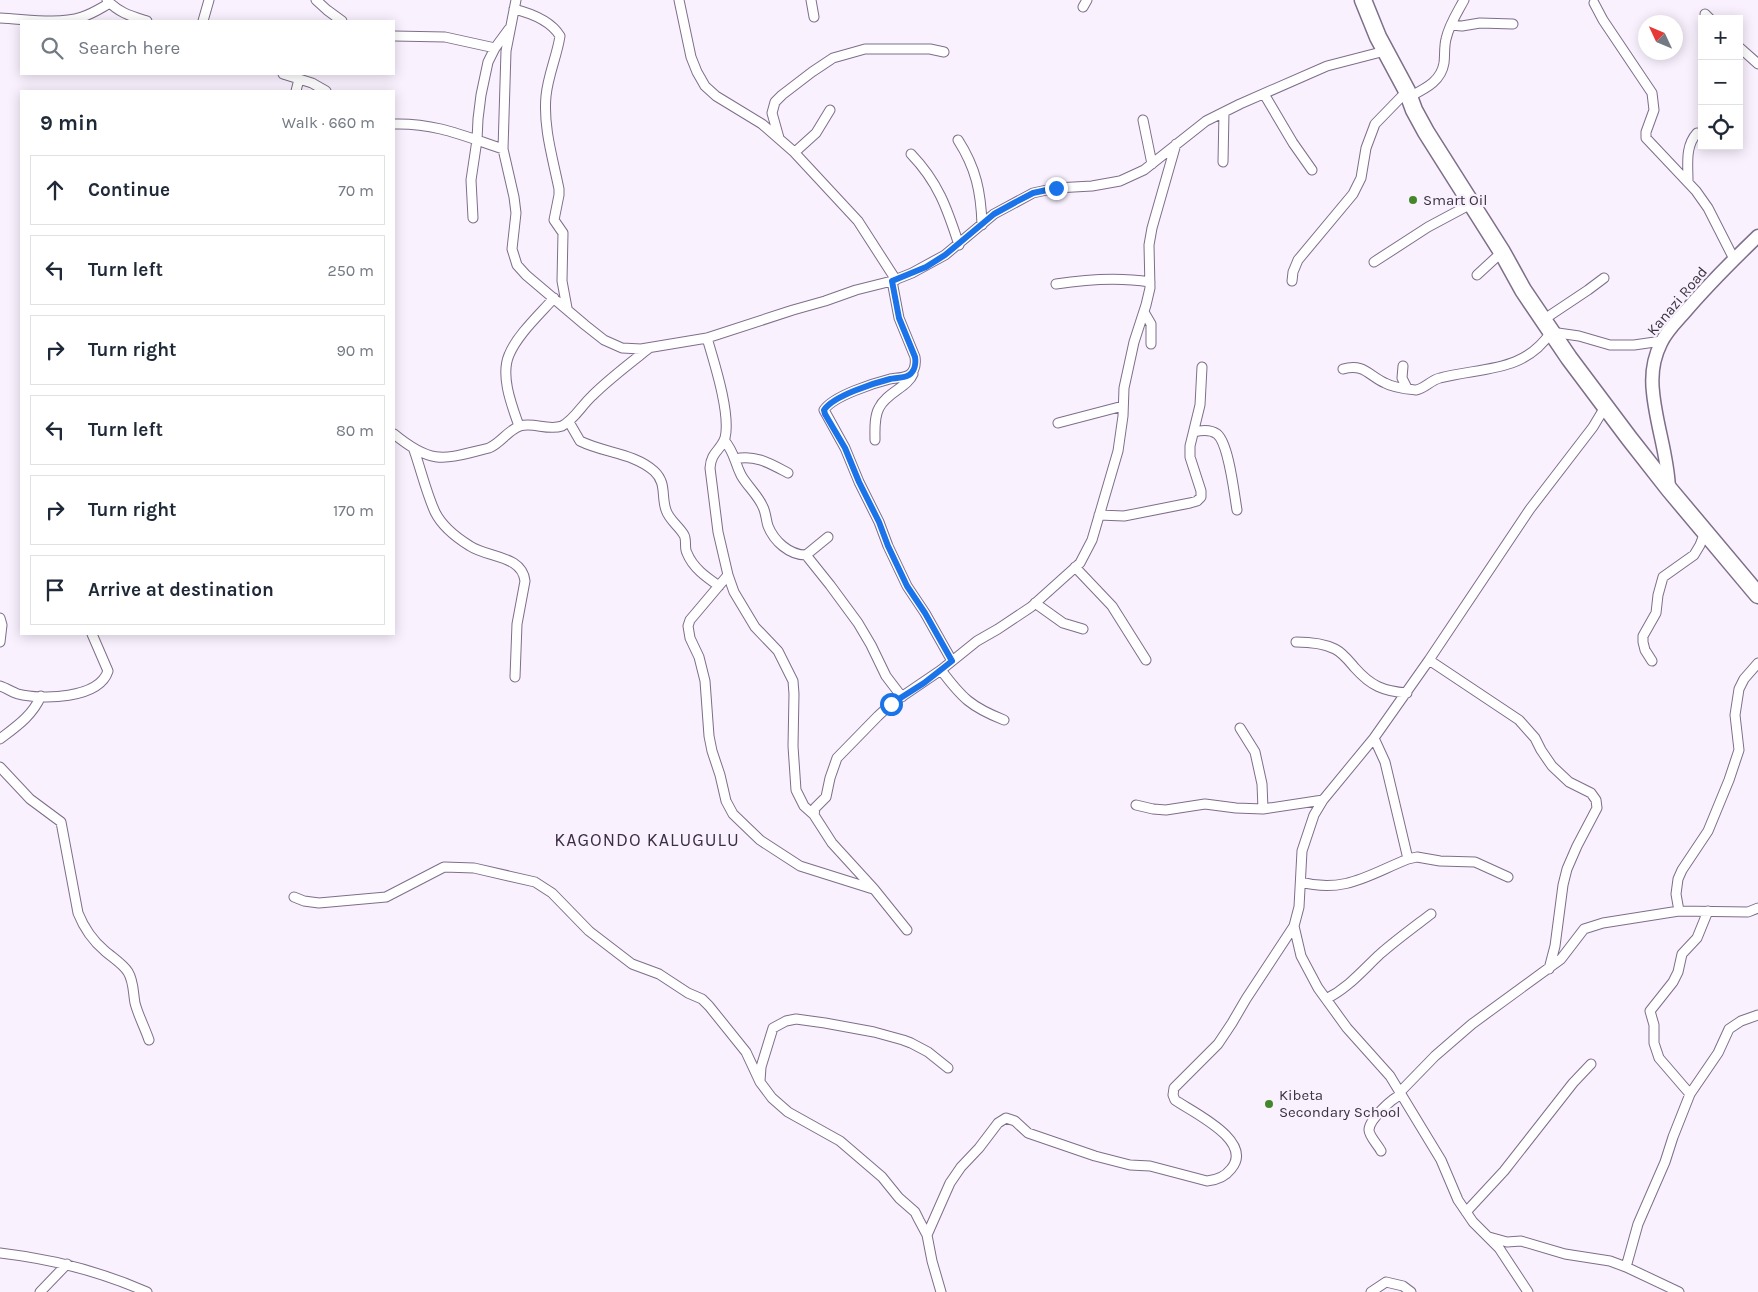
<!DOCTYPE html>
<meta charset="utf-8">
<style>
:root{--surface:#fff;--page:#f6f6f7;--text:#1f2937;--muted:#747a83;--line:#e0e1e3}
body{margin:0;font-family:Karla,sans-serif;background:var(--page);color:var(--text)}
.controls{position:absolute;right:15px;top:15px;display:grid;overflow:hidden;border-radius:0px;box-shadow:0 2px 12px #0003}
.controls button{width:45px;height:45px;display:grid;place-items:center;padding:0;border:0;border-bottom:1px solid var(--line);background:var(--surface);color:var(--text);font:25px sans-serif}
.compass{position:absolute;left:1638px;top:15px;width:45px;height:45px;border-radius:50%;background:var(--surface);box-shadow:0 2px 12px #0003;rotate:314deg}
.stop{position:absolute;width:15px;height:15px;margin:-11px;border:4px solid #1a73e8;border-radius:50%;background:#fff}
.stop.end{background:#1a73e8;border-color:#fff;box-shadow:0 1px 5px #0008}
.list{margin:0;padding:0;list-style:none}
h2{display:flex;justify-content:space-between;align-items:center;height:65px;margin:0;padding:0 20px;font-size:21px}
h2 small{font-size:16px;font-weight:400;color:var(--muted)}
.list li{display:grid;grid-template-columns:32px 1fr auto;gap:15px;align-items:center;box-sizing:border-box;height:70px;margin:0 10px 10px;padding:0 10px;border:1px solid var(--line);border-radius:0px}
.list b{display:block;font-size:19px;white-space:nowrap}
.list em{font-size:16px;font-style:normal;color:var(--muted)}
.icon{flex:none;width:28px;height:28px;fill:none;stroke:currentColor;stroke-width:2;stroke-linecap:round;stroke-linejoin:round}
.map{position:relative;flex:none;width:1758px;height:1292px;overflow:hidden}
.search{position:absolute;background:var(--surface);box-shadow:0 2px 12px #0003;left:20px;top:20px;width:375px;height:55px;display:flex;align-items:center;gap:12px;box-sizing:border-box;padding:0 18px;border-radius:0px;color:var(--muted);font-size:19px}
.panel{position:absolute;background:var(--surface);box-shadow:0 2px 12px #0003;left:20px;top:90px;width:375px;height:545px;border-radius:0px}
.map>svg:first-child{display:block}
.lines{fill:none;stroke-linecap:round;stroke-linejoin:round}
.street-casing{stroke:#7f6e8a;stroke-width:11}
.secondary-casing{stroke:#7f6e8a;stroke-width:15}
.highway-casing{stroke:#7f6e8a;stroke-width:19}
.street{stroke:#fff;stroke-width:9}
.secondary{stroke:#fff;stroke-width:12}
.highway{stroke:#fff;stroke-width:16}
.route{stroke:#1a73e8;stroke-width:6}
.poi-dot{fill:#44872a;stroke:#f9f1fe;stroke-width:2}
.labels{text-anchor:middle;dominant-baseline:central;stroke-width:4.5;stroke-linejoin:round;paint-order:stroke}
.poi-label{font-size:15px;fill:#3b3340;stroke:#f9f1fe;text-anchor:start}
.street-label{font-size:15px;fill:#3b3340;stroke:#f9f1fe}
.quarter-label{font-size:18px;letter-spacing:1px;fill:#3d2e46;stroke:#f9f1fe}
</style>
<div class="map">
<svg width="1758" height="1292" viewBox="0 0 1758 1292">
<rect width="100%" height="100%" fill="#f9f1fe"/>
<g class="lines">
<g class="street-casing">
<path id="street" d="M107,0c12,13 24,16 40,21
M316,0l11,10 15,11
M516,0l-10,51 -3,98 11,48 2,16 -4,36 5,16 9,10 59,50 19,15 18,8 19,1 66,-11 86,-28 32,-9 31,-11 36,-9 20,-8 33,-18 49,-41 39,-21 23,-5 36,-2 28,-5 24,-11 62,-49 34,-17 87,-38 58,-15
M679,0l12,57 6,15 8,14 11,10 46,28 31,27 65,70 38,59
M811,0l3,17
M1594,3l9,17 49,73 2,17 -8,22v6l50,53 12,17 26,51
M1083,7l4,-7
M514,9c16,4 37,12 46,27 -3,20 -12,39 -14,60 -3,31 7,63 13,93v6l-5,25 9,13 -1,48 5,27
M1705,14l5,5
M0,18c26,1 57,7 82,-1 10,-3 19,-9 28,-14
M203,21l6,-21
M1451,25l11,1 18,-3 33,1
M394,36l51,1 50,11
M1739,47l19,17
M283,74l29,9 14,8
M296,91l3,-12
M1264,94l29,49 19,27
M1409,97c15,-8 32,-15 35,-34 1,-8 0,-16 2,-24 3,-14 11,-26 18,-39
M1143,120l9,44
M394,124c42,-1 70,12 109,25
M779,138l-7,-25 3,-11 7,-7 30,-23 21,-14 32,-9h65l14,3
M958,140c18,28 23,52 24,85
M795,152l21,-19 14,-23
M911,154c27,28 36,54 48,91
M1223,162l1,-50
M1688,181c0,-17 -3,-35 9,-48
M473,218l-2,-38 6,-40 1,-21 3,-24 7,-33 7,-14 14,-19
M1374,262l54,-35 43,-23
M1477,275l25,-23
M892,281l7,37 16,39c1,7 0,14 -6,18 -5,3 -13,3 -19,4 -16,4 -57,17 -66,31l21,38 14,34 20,40 9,24 19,40 18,27 27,48
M1292,281l1,-9 5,-12 55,-66 8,-16 5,-30 9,-24 32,-33
M1056,284c32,-5 63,-7 94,-2
M1144,312l7,12v20
M1543,320l45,-30 16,-12
M707,338c7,24 24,76 18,100 -4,12 -14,14 -15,30l8,64 10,43 6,17 21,35 23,24 15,30 1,13 -1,52 3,44 8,16 10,9
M1403,366l-1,12 5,10
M1343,369c21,-6 26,7 42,14 9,5 21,6 31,7 8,-1 15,-10 24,-12 42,-11 84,-5 111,-46l28,4 31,9h24l28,-4
M569,422l11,19c24,12 54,12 74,30 13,12 7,25 12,39 3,10 13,16 18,25 3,5 0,13 3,18 6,15 19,24 32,33
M1058,423l65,-17
M519,426c-7,-20 -19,-50 -10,-71 8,-20 31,-41 45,-57
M1194,432c8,-2 16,-3 23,2 12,10 17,59 20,76
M394,434c39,32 50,25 95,14 12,-5 19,-18 31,-22 14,-4 28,5 42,0 12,-6 20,-21 30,-30 17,-17 37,-32 56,-47
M724,440c11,13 10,21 17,35 6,11 17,20 22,32 3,6 3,13 5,19 6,15 21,29 38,29l22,-18
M875,440c0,-10 -1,-23 4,-32 7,-15 29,-21 34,-34
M414,450c7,20 12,42 21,62 7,14 22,26 35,34 18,12 52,9 55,35l-8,43 -2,53
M735,459c20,-5 36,5 53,14
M1099,515l25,1 66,-13 7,-2 4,-4v-6l-11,-34v-11l10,-41 2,-38
M806,555l24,30 28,38 13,22 15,31 16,21
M1075,567l37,39 34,54
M728,575l-38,45 -2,6 2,12 9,19 6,24 4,55 3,15 8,24 6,26 7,13 27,26 40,26 73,23
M1035,603l28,20 20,6
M0,618l2,7 -2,17
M1296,642c14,0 27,1 39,7 8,4 14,12 20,19 16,18 28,23 52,25
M1429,660l90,60 16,18 6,12 11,16 17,16 22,11 5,7 1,8 -20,38 -10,23 -4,16 -8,61 -6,23
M1652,661l-7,-11 -2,-8v-6l13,-23 2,-18 5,-18 31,-22 6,-10 5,-13
M941,670c21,28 30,37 63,50
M0,686c6,2 12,6 18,8 24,6 81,5 90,-23l-16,-37
M1240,728l15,24 7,32 1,25
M1374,738l11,24 23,97
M0,739c17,-13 32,-23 41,-43
M0,767l30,32 31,23 17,91c6,15 15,28 27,38 8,7 18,13 23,21 6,10 5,21 7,31 3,12 10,25 14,37
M1136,805l17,4 13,1 39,-6 31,4 27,1 60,-9
M1301,882c43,12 69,-8 107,-23l9,-2 23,4 35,1 33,15
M294,897l10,4 15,2 67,-6 58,-30 30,1 61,14 17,11 37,38 43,33 27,10 29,19 14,6 7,7 37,46 14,30 12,16 16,14 52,29 42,36 17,21 16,14 4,8 8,15 5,26 9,31
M1679,911l-3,-17 2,-15 4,-9 26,-39 21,-51 10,-30 -4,-35 4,-26 5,-10 14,-16
M1294,926l7,30 17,32 29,40 43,48 51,84 17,40 15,22 26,26 29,44
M907,930l-33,-41 -42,-46 -18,-28 1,-7 11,-11 4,-19 7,-20 41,-42 13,-12 50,-34 36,-29 21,-12 33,-22 49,-44 12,-23 26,-89 5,-35 1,-28 10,-46 12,-37 4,-17 -1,-43 3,-17 24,-84
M1326,999c22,-11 36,-28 53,-44 17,-15 35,-28 52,-41
M760,1081l1,-14 12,-39 13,-7 10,-2 29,4 49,9 29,8 8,3 17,9 20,16
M1399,1093l36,-37 37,-32 89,-65 23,-30 19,-6 76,-12 69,1 10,-4
M1690,1094l-31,-36 -5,-15v-18l-4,-14 23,-29 5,-10 4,-18 15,-16 11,-27
M1381,1151c-3,-6 -12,-15 -12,-21 0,-10 23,-32 32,-35
M1466,1212l38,-41 69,-88 18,-19
M927,1235l23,-52 11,-16 18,-19 19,-25 8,-5 9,3 13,12 67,23 35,9 20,1 57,15c10,-1 18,-4 24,-12 24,-28 -39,-57 -56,-69l-2,-5 1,-7 44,-44 14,-21 14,-24 48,-73 5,-19 3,-56 12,-36 9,-15 51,-62 55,-78 101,-151 63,-82 12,-20
M1489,1237l18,5 14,-1 44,13 45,7 16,6 53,25
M0,1253c53,6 99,18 147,39
M1626,1267l12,-43 27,-62 8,-25 17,-43 28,-41 11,-24 12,-8 17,-6
M40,1292l27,-28
M1371,1292l15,-10 17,4 8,6"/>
</g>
<g class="secondary-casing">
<path id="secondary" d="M1669,489c-1,-33 -13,-64 -16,-97 -2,-17 0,-33 8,-49 5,-11 15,-21 23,-30 23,-27 48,-52 74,-77"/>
</g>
<g class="highway-casing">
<path id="highway" d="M1363,0l15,37 29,54 7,19 12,22 76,120 21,38 46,68 60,80 40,51 89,106"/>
</g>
<use href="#street" class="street"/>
<use href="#secondary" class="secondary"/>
<use href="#highway" class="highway"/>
</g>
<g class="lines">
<path class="route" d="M891,704l33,-21 28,-22 -27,-48 -18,-27 -19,-40 -9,-24 -20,-40 -14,-34 -20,-34 -1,-4c9,-14 50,-27 66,-31 6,-1 14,-1 19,-4 6,-4 7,-12 6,-18l-16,-39 -7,-37 34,-14 19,-12 49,-41 20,-11 19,-10 23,-5"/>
</g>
<g class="poi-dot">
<circle cx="1413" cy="200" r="5"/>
<circle cx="1269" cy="1104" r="5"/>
</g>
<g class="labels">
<g class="poi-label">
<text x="1423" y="200">Smart Oil</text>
<text x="1279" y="1095">Kibeta<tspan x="1279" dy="17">Secondary School</tspan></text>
</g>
<g class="street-label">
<text transform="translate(1677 301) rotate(-50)">Kanazi Road</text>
</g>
<g class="quarter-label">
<text x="647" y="840">KAGONDO KALUGULU</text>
</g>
</g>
</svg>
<div class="controls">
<button>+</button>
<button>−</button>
<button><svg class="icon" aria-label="locate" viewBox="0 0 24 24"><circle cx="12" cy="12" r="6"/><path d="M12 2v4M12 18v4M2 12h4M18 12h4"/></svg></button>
</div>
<svg class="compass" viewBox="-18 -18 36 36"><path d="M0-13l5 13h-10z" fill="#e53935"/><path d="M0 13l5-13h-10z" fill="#747a83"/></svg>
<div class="stop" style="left:891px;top:704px"></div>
<div class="stop end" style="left:1056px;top:188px"></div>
<div class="search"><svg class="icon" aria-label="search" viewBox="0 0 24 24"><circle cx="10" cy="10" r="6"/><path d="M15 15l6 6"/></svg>Search here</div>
<section class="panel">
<h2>9 min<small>Walk · 660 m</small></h2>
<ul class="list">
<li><svg class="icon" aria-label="ahead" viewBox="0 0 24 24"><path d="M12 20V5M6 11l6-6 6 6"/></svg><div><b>Continue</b></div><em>70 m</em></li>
<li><svg class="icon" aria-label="left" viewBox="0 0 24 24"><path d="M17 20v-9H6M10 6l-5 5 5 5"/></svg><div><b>Turn left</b></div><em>250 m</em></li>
<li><svg class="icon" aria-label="right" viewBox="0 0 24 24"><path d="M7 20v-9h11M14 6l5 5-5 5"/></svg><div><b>Turn right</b></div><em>90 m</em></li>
<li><svg class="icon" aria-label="left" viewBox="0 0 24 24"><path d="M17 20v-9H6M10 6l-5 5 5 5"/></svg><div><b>Turn left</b></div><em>80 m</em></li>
<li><svg class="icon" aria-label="right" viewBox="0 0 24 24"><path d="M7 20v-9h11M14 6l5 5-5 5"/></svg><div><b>Turn right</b></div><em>170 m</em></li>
<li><svg class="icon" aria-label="arrive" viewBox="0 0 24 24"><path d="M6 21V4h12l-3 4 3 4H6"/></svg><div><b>Arrive at destination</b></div></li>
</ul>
</section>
</div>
